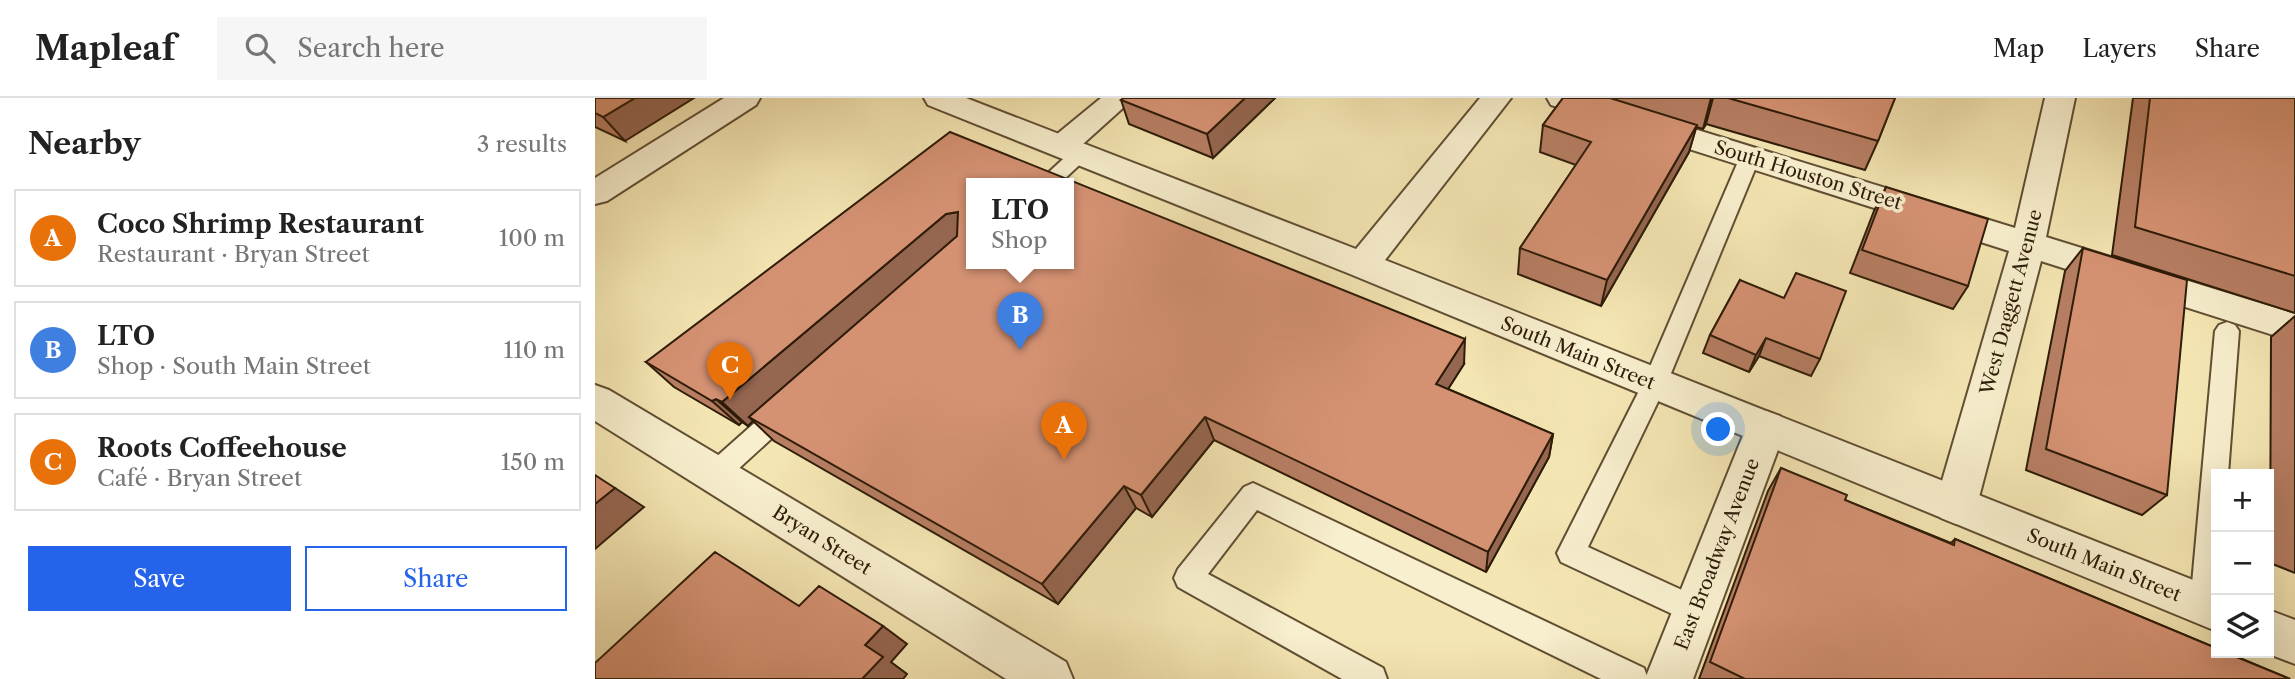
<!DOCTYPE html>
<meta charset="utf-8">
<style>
:root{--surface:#fff;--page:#f6f6f6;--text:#222;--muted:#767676;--line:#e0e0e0;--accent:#2563eb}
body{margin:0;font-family:"Libre Caslon Text",serif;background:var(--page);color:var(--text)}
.controls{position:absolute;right:21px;bottom:21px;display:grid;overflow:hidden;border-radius:0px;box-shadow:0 7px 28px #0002}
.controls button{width:63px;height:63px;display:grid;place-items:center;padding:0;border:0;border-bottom:2px solid var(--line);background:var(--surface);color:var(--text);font:35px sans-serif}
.you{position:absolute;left:1124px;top:332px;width:24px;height:24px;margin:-18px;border:5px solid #fff;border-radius:50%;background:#1a73e8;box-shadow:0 0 0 10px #1a73e833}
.badge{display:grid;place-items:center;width:46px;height:46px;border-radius:50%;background:var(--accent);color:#fff;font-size:23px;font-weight:700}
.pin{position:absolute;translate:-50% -58px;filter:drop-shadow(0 2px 4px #0008)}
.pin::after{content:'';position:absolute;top:37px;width:24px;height:21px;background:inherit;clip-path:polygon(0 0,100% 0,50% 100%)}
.popup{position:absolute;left:371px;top:80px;width:108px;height:91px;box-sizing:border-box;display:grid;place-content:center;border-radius:0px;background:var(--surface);filter:drop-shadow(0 2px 5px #0005);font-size:23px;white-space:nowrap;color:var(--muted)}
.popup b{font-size:26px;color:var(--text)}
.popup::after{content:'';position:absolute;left:50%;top:100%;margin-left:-14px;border:14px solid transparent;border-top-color:var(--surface)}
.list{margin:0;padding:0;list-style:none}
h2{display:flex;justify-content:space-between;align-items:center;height:91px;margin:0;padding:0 28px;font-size:30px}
h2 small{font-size:23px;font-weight:400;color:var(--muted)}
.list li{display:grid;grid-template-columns:46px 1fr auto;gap:21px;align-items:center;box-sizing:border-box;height:98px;margin:0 14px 14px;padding:0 14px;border:2px solid var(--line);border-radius:0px}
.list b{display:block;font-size:26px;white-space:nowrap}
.list p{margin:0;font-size:23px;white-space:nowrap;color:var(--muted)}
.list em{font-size:23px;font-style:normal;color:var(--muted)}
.actions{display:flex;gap:14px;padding:21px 28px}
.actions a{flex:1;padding:16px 0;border:2px solid var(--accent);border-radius:0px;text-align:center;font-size:24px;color:var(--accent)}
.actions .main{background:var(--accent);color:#fff}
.icon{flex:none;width:38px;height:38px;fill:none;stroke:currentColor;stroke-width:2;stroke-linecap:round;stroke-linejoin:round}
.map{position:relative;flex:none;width:1700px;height:581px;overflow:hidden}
header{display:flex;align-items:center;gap:42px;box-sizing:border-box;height:98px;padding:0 35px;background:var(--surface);border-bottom:2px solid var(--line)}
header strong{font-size:33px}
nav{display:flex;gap:38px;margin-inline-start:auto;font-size:24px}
.search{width:490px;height:63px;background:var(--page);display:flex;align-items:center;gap:18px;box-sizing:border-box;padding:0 24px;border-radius:0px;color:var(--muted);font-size:26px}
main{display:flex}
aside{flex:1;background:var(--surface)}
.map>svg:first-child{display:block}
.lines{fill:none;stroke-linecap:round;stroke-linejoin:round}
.service-casing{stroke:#604e33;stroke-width:4}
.minor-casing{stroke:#604e33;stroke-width:4}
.tertiary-casing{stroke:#604e33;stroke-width:4}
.service{fill:#f8efce;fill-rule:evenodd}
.minor{fill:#f8efce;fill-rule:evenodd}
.tertiary{fill:#f8efce;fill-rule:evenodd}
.wall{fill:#b77e63;stroke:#2e1c08;stroke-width:2}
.shaded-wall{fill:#956650;stroke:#2e1c08;stroke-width:2}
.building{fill:#d59273;stroke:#2e1c08;stroke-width:2;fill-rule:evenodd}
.labels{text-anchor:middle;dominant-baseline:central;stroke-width:7;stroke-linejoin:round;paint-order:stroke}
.street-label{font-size:19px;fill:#2e1c08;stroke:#f8efce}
</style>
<header>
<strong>Mapleaf</strong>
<div class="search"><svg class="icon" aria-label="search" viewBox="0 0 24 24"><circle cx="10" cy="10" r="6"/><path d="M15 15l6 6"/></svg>Search here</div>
<nav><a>Map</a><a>Layers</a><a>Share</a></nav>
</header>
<main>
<aside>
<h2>Nearby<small>3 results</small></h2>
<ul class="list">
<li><span class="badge" style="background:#e8710a">A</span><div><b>Coco Shrimp Restaurant</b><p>Restaurant · Bryan Street</p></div><em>100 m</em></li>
<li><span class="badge" style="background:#3f7fe0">B</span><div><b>LTO</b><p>Shop · South Main Street</p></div><em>110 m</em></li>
<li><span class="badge" style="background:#e8710a">C</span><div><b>Roots Coffeehouse</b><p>Café · Bryan Street</p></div><em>150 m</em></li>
</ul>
<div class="actions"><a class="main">Save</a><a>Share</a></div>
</aside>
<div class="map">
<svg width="1700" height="581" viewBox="0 0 1700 581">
<rect width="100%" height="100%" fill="#f4e6b3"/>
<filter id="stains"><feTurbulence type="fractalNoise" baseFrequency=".00286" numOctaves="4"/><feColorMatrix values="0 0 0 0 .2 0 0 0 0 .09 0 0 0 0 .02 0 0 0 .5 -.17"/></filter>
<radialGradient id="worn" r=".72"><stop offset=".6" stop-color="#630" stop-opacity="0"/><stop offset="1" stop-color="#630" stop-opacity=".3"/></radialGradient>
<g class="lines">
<g class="service-casing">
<path id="service" d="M486,49l7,2 3,5 -32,30h-23l38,-35z
M1155,52l7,2 3,5 -93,226 -79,164 118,54 4,10 -4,10 -10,4 -135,-63 -4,-9 86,-170 97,-226 3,-5z
M1632,224l8,3 4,6 -11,143h-12v137l-2,5 -10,4 -10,-4 -4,-10 25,-275 4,-6z
M191,302l9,3 3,7 -3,7 -71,65 -9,3 -9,-3 -4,-8 4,-8 71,-63z
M658,385l391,185 4,11h-47l-344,-169 -49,64 175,94 4,11h-45l-164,-92 -4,-9 4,-9 66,-82z"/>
</g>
<g class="minor-casing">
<path id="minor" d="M129,0h36l-4,7 -149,96 -12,3v-26z
M506,0h33l-61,55 -11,3 -11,-3 -5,-7 5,-7z
M952,0h47l421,130 30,-130h30l-29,139 249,77v28l-254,-81 -64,244 -6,13 -15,6 -15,-6 -6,-13 74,-254 -458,-146z
M0,287l14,5 457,272 7,17h-67l-411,-258z
M1171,313l14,5 6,12 -93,251h-48l101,-251 6,-12z"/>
</g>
<g class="tertiary-casing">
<path id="tertiary" d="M329,0h42l390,151 124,-151h31l-126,162 831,329v42l-866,-357 -422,-169z
M1674,512l26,10v44l-29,-11h3z"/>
</g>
<use href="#service" class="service"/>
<use href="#minor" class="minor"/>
<use href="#tertiary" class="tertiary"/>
</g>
<path class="wall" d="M0,0l30,43 -30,-14z
M529,0h151l-62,60 -84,-34 -8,-24z
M968,0h332l-17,43 -13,29 -159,-46 -3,5 -7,-2 -7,25 -88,154 -83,-32 2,-26 56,-83 -36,-13 3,-27z
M1538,0h162v215l-183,-58z
M1291,89l82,99 -15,23 -103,-36 24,-62z
M1488,150l84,247 -25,20 -116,-45 39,-199z
M1145,182l80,79 -9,17 -52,-20 -10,16 -46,-19 7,-18z
M1700,218v257l-25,-10 1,-226z
M51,264l818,2 -16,25 105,45 -4,23 -63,115 -272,-132 -62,77 -16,-9 -78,96 -284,-163 -21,-20 -5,5 -6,-4 -3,3 -65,-38z
M1186,370l64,32 106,43 4,-4 335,140h-591l69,-188z"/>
<path class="shaded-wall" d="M40,0h59l-69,43 -22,-24z
M650,0h30l-62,60 -6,-24z
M1116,0h2l-7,26 -3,5z
M1102,27l-8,27 -88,154 6,-26z
M363,114l13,23 -222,182 4,4 -5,5 -26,-24 224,-188z
M1171,240l-7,18 -10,16 7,-17z
M870,241l-1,25 -28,44v-24z
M121,301l26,23 -3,3 -27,-24z
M610,319l9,23 -62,77 -11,-22z
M958,336l-4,23 -63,115 2,-20z
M529,388l12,22 -78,96 -16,-20z
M20,390l29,19 -49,42v-45z
M288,528l24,18 -16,18 16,12 -4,5h-41l3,-34z"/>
<path class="building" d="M0,0h40l-32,19 -8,-4z
M529,0h121l-38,36 -86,-34z
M968,0h47l87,27 -90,155 -87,-32 71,-106 -48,-17z
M1133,0h167l-17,43z
M1555,0h145v178l-160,-49z
M355,34l515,207 -29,45 117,50 -65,118 -283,-135 -64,78 -17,-9 -82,98 -293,-167 208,-181 1,-24 -12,2 -224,188 -6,-3 -4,2 -66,-39zM376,86h98v80h-98z
M1291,89l102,32 -20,67 -106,-36z
M1488,150l104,32 -20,215 -121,-46z
M1201,175l50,18 -26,68 -54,-21 -10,17 -46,-20 30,-55 44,18z
M1186,370l66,27 -2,5 109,45 1,-6 261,109v5h11l63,26h-545l-35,-17z
M0,377l20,13 -20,16z
M120,454l84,54 20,-20 64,40 -18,19 18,12 -21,22h-267v-16z"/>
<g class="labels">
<g class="street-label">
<text transform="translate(1213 77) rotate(17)">South Houston Street</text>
<text transform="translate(1416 204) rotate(-75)">West Daggett Avenue</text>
<text transform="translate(983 255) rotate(22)">South Main Street</text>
<text transform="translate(227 442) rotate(32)">Bryan Street</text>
<text transform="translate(1122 456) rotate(-69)">East Broadway Avenue</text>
<text transform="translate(1509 467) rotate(22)">South Main Street</text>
</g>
</g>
<rect width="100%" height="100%" filter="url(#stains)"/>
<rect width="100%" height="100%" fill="url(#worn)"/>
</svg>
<div class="controls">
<button>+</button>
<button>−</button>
<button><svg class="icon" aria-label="layers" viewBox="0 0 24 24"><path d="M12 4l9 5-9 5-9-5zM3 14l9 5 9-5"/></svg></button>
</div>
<div class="you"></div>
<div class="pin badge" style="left:469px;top:362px;background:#e8710a">A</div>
<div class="pin badge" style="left:425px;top:252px;background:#3f7fe0">B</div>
<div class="popup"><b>LTO</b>Shop</div>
<div class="pin badge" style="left:135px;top:302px;background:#e8710a">C</div>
</div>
</main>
